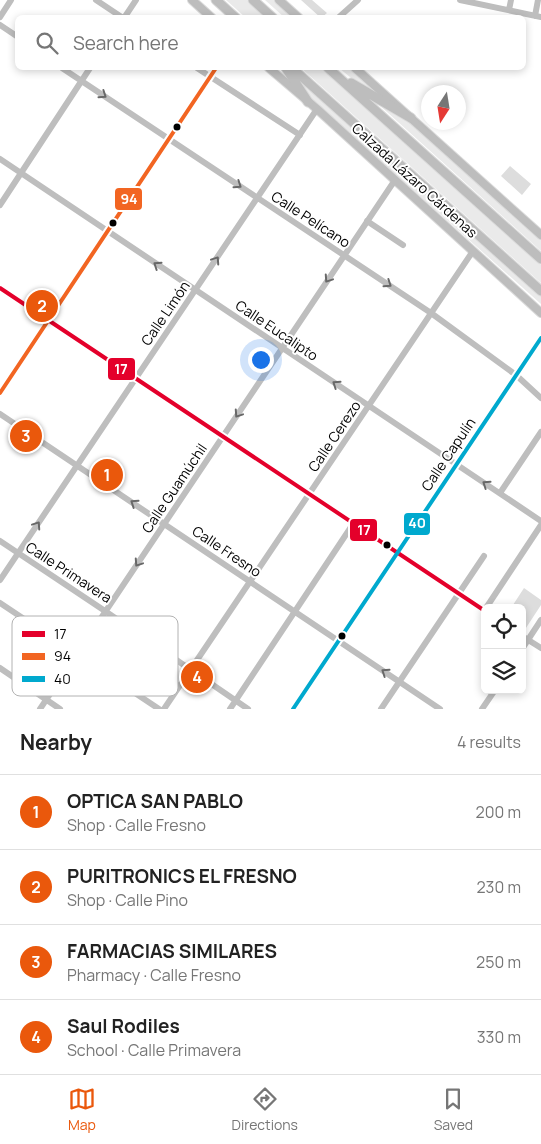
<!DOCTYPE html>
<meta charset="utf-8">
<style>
:root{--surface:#fff;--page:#f2f2f2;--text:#222;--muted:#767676;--line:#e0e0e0;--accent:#ea580c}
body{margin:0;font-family:Manrope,sans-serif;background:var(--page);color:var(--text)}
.controls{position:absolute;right:15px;bottom:15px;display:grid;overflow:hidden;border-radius:8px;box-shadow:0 2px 8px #0003}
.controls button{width:45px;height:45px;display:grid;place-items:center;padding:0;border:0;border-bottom:1px solid var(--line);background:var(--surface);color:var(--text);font:25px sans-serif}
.compass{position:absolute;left:421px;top:85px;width:45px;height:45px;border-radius:50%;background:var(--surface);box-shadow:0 2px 8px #0003;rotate:192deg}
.you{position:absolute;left:260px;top:359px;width:18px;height:18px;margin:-12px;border:4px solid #fff;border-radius:50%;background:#1a73e8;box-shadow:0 0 0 8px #1a73e833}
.badge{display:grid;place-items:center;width:32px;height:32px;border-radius:50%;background:var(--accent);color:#fff;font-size:16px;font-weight:700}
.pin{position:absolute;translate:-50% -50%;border:2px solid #fff;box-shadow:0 1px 5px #0006}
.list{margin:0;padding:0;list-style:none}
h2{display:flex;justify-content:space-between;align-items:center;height:65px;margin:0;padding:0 20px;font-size:21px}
h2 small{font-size:16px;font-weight:400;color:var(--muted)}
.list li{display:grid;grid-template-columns:32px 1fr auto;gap:15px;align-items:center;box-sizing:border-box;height:75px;padding:0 20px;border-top:1px solid var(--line)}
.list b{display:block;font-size:19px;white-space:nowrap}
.list p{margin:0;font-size:16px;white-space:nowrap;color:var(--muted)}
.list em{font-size:16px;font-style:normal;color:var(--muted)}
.icon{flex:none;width:28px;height:28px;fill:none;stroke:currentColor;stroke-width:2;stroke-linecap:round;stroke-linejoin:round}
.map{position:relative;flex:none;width:541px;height:709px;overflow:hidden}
.search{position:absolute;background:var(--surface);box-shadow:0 2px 8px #0003;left:15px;right:15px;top:15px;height:55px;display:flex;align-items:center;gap:12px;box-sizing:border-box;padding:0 18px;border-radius:8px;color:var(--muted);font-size:19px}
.sheet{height:365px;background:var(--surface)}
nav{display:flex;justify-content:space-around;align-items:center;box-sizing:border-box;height:70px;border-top:1px solid var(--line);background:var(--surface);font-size:14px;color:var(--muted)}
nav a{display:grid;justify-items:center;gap:2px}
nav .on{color:var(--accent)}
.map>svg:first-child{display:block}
.green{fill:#eaeaea}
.building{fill:#ddd}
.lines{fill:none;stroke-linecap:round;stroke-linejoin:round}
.major-casing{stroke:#dbdbdb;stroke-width:10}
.highway-casing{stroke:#dbdbdb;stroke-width:11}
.minor{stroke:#bebebe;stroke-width:6}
.major{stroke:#bdbdbd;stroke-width:8}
.highway{stroke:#bdbdbd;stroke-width:9}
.bus-1-casing{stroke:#fff;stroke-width:8}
.bus-2-casing{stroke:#fff;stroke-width:8}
.bus-3-casing{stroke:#fff;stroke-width:8}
.bus-1{stroke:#e4002b;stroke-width:4}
.bus-2{stroke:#f26522;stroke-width:4}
.bus-3{stroke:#00a9ce;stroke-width:4}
.oneway{stroke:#686868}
.bus-dot{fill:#000;stroke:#fff;stroke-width:2}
.labels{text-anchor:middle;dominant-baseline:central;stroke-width:4;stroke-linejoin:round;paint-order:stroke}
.street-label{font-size:14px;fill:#000;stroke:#fff}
.key{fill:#fff;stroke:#b2b2b2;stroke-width:1}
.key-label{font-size:14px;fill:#000}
.line-badge{stroke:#fff;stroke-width:2}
.badge-label{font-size:14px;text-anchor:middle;font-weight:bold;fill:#fff}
</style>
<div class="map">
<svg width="541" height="709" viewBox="0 0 541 709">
<rect width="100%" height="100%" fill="#fff"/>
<path class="green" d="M226,0h21l19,17h-21z
M265,0h10l20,17h-11z
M301,68h21l219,197v18z
M339,68h12l38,34 -39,-25z
M294,72l247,222v10l-229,-204z
M367,94l43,27 131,117v13z"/>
<path class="building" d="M301,0h11l15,13 -6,5z
M510,166l21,18 -9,11 -21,-19z
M524,588l17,12v5l-17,26h-2v-23h-11z"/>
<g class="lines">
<g class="major-casing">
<path id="major" d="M192,0l20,18
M279,0l20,18
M269,68l48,41 224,204
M355,68l186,167"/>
</g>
<g class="highway-casing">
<path id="highway" d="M216,0l20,18
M253,0l20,18
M286,68l22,34
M292,68l249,223
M328,68l213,191
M351,83l60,35"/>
</g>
<path class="minor" d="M96,0l27,18
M460,0l81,17
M509,10l2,-10
M535,16l3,-16
M0,17l11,-17
M124,18l12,-18
M338,18l20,-18
M0,25l18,12
M62,68l369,245 85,62 25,23
M197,68l103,67
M0,159l541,362
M0,205l90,-137
M367,221l36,24
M0,288l485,323
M0,393l216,-325
M0,414l440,295
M500,493l41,-61
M0,541l105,70 143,98
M0,580l317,-471
M0,603l159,106
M486,608l55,-83
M522,636l19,12
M522,649l19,-29
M0,668l60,41
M40,709l355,-529
M164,709l309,-458
M230,709l123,-185
M293,709l248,-371
M381,709l103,-153
M482,709l13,-19"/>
<use href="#major" class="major"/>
<use href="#highway" class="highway"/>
<g class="bus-1-casing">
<path id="bus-1" d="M0,288l485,323"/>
</g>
<g class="bus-2-casing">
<path id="bus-2" d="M0,393l216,-325"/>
</g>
<g class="bus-3-casing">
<path id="bus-3" d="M293,709l248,-371"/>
</g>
<use href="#bus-1" class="bus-1"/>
<use href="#bus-2" class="bus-2"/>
<use href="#bus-3" class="bus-3"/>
</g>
<defs><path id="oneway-chevron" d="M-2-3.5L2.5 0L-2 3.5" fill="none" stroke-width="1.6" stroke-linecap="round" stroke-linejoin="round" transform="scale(1.25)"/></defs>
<g class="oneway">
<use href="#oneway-chevron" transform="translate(103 95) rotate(34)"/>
<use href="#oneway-chevron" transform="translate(238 185) rotate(34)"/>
<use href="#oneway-chevron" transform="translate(216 260) rotate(-56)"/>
<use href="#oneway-chevron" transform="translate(157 265) rotate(-146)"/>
<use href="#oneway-chevron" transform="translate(328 279) rotate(124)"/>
<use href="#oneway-chevron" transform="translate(388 284) rotate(34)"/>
<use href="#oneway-chevron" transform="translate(336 384) rotate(-146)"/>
<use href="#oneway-chevron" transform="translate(238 414) rotate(124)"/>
<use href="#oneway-chevron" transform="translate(486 484) rotate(-146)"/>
<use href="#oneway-chevron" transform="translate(134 503) rotate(-146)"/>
<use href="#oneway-chevron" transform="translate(37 525) rotate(-56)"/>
<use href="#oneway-chevron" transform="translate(138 563) rotate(124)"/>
<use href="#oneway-chevron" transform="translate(385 672) rotate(-146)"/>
</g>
<g class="bus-dot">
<circle cx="177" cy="127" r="4.5"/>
<circle cx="113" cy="223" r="4.5"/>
<circle cx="387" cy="545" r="4.5"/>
<circle cx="342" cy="636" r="4.5"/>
</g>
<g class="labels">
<g class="street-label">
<text transform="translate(415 180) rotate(42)">Calzada Lázaro Cárdenas</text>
<text transform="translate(311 219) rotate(33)">Calle Pelícano</text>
<text transform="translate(165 313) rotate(-56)">Calle Limón</text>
<text transform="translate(277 330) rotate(34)">Calle Eucalipto</text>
<text transform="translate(334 436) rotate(-56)">Calle Cerezo</text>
<text transform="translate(448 454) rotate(-56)">Calle Capulín</text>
<text transform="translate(174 488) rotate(-56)">Calle Guamúchil</text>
<text transform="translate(227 551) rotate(34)">Calle Fresno</text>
<text transform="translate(69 572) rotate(33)">Calle Primavera</text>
</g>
</g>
<rect x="12" y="616" width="166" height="80" rx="8" class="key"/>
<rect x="22" y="631" width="23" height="6" fill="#e4002b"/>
<rect x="22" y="653" width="23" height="7" fill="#f26522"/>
<rect x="22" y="676" width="23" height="6" fill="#00a9ce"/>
<g class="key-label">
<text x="54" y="639">17</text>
<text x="54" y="661">94</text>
<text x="54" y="684">40</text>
</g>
<g class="line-badge">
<rect x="114" y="187" width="29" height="24" rx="5" fill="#f26522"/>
<rect x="107" y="357" width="29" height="24" rx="5" fill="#e4002b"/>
<rect x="403" y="512" width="28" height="24" rx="5" fill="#00a9ce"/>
<rect x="349" y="518" width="29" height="24" rx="5" fill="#e4002b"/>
</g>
<g class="badge-label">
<text x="129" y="204">94</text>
<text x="121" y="374">17</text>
<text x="417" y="528">40</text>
<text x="364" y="535">17</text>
</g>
</svg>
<div class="controls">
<button><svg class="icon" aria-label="locate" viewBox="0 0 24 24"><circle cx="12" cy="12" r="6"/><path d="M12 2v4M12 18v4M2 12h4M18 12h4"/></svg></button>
<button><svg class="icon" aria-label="layers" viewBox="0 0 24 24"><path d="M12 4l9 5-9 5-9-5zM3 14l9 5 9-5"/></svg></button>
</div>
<svg class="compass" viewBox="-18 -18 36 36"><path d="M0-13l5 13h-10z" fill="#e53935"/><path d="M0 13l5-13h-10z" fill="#767676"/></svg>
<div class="you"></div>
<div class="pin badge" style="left:107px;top:475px">1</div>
<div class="pin badge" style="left:42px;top:306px">2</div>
<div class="pin badge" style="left:26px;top:436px">3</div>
<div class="pin badge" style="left:197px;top:677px">4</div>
<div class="search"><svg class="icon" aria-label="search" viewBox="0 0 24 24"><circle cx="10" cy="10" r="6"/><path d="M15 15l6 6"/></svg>Search here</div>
</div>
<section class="sheet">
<h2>Nearby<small>4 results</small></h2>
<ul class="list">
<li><span class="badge">1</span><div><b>OPTICA SAN PABLO</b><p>Shop · Calle Fresno</p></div><em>200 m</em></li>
<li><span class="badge">2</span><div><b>PURITRONICS EL FRESNO</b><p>Shop · Calle Pino</p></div><em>230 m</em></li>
<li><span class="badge">3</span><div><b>FARMACIAS SIMILARES</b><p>Pharmacy · Calle Fresno</p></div><em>250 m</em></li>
<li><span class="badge">4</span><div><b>Saul Rodiles</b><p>School · Calle Primavera</p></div><em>330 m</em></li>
</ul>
</section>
<nav>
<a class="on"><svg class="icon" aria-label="map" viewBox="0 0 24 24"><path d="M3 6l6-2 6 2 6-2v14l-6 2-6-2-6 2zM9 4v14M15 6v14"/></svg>Map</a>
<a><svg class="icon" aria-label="directions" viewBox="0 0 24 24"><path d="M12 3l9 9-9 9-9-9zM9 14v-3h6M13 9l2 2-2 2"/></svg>Directions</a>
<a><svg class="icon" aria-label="saved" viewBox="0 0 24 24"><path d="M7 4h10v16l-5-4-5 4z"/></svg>Saved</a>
</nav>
